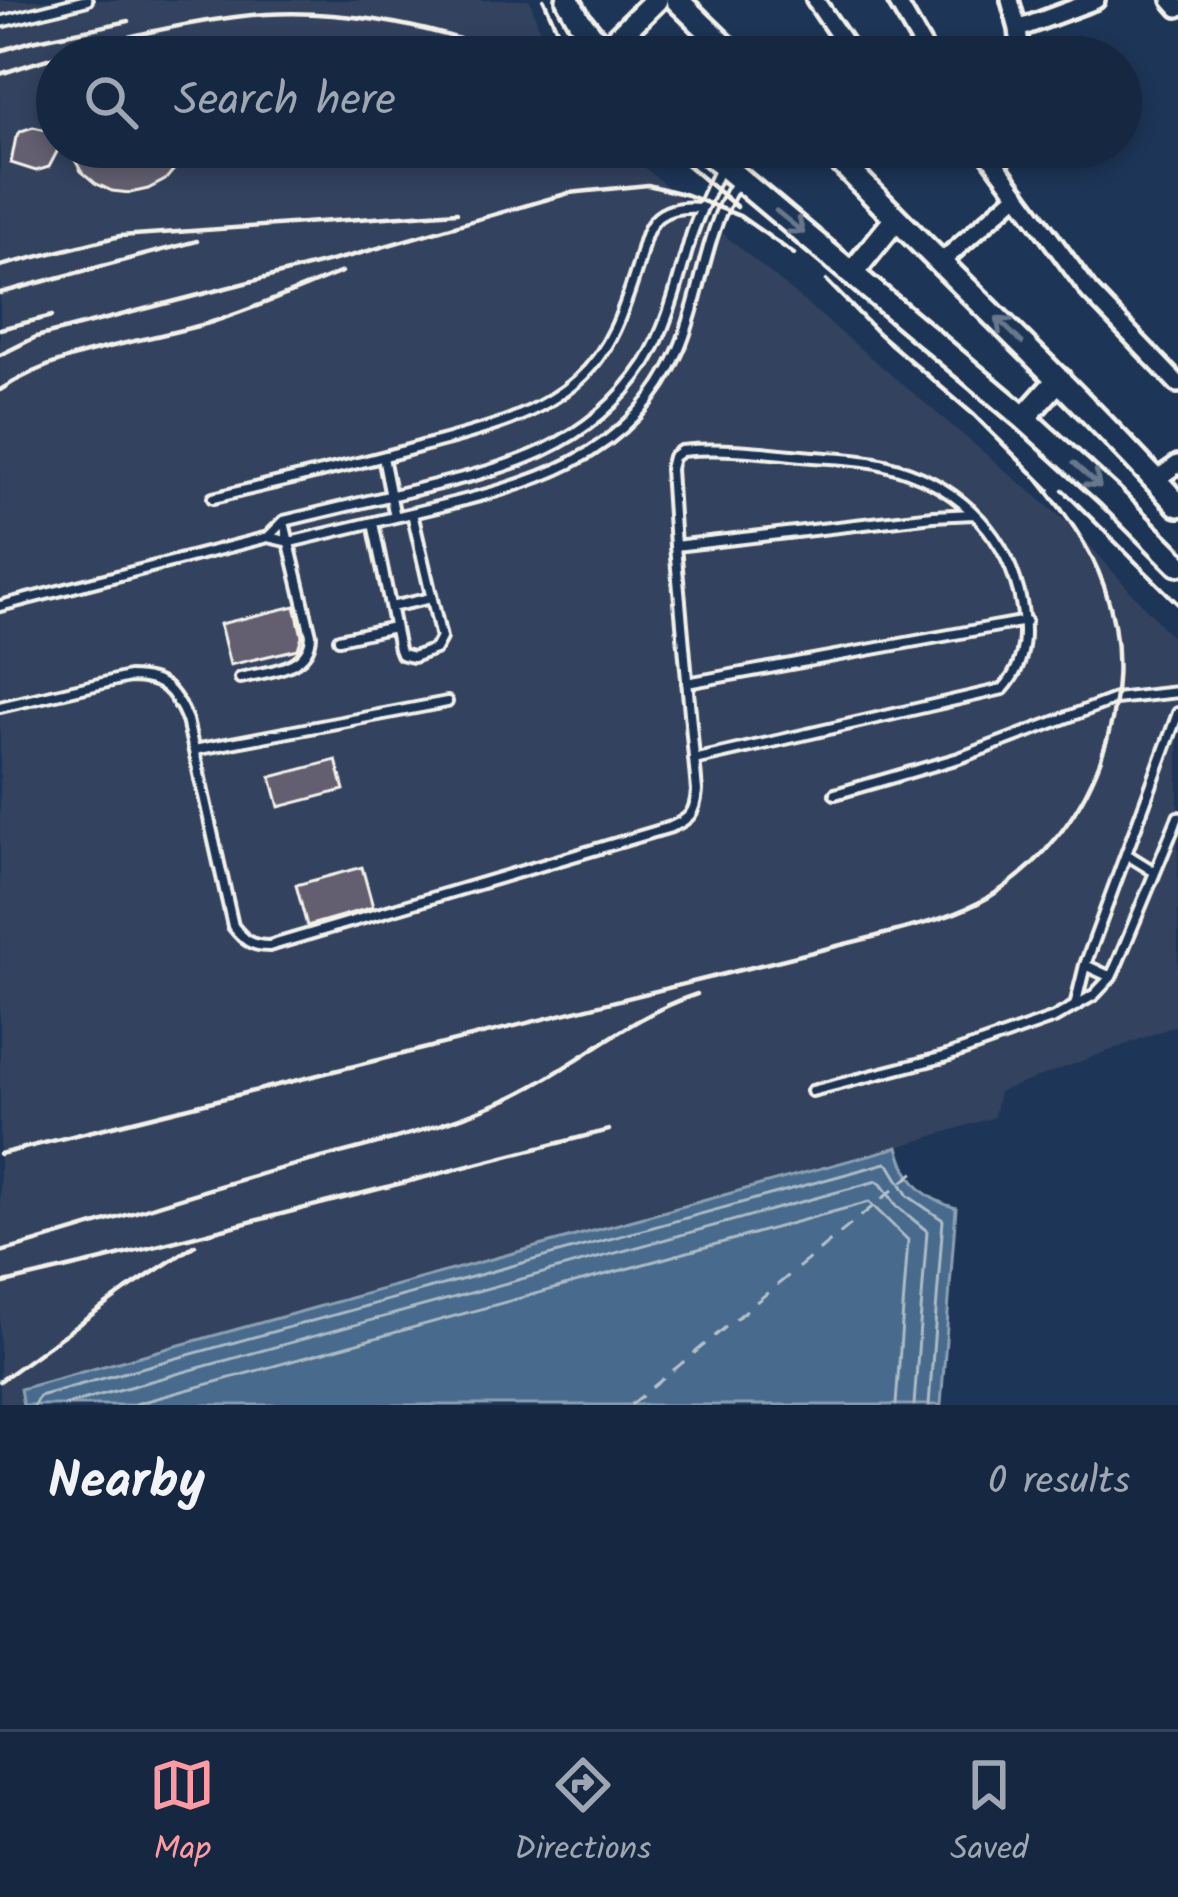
<!DOCTYPE html>
<style>
:root{--surface:#162841;--page:#23344c;--text:#f1f3f6;--muted:#9ea6b1;--line:#35445a;--accent:#ff9aa2}
body{margin:0;font-family:Kalam,sans-serif;background:var(--page);color:var(--text)}
.list{margin:0;padding:0;list-style:none}
h2{display:flex;justify-content:space-between;align-items:center;height:156px;margin:0;padding:0 48px;font-size:51px}
h2 small{font-size:39px;font-weight:400;color:var(--muted)}
.icon{flex:none;width:66px;height:66px;fill:none;stroke:currentColor;stroke-width:2;stroke-linecap:round;stroke-linejoin:round}
.map{position:relative;flex:none;width:1178px;height:1405px;overflow:hidden}
.search{position:absolute;background:var(--surface);box-shadow:0 6px 18px #0003;left:36px;right:36px;top:36px;height:132px;display:flex;align-items:center;gap:30px;box-sizing:border-box;padding:0 42px;border-radius:66px;color:var(--muted);font-size:45px}
.sheet{height:324px;background:var(--surface)}
nav{display:flex;justify-content:space-around;align-items:center;box-sizing:border-box;height:168px;border-top:3px solid var(--line);background:var(--surface);font-size:33px;color:var(--muted)}
nav a{display:grid;justify-items:center;gap:6px}
nav .on{color:var(--accent)}
.map>svg:first-child{display:block}
.built{fill:#32425e}
.water{fill:#466a8d;stroke:#8ca0b1;stroke-width:3}
.lines{fill:none;stroke-linecap:round;stroke-linejoin:round}
.shore{stroke:#aebbc4;stroke-width:3}
.ferry{stroke:#b7c2c8;stroke-width:3;stroke-dasharray:15 12;stroke-linecap:butt}
.building{fill:#635f6f;stroke:#f4f1e8;stroke-width:3}
.lane-casing{stroke:#f4f1e8;stroke-width:16}
.street-casing{stroke:#f4f1e8;stroke-width:24}
.secondary-casing{stroke:#f4f1e8;stroke-width:30}
.lane{stroke:#1d3557;stroke-width:8}
.street{stroke:#1d3557;stroke-width:15}
.secondary{stroke:#1d3557;stroke-width:21}
.rail{stroke:#f4f1e8;stroke-width:4.5}
.oneway{stroke:#68778a}
</style>
<div class="map">
<svg width="1178" height="1405" viewBox="0 0 1178 1405">
<rect width="100%" height="100%" fill="#1d3557"/>
<filter id="ink" filterUnits="userSpaceOnUse"><feTurbulence type="fractalNoise" baseFrequency=".00833" numOctaves="2"/><feDisplacementMap in="SourceGraphic" scale="24" xChannelSelector="R" yChannelSelector="G"/><feConvolveMatrix kernelMatrix="1 2 1 2 8 2 1 2 1" color-interpolation-filters="sRGB"/></filter>
<g filter="url(#ink)">
<path class="built" d="M0,0h530l11,34 17,23h-501v90h568l8,11 442,371 103,115v381l-179,67 -5,25 -96,30 -877,242 2,16h-23z"/>
<path class="water" d="M898,1147c9,34 24,51 58,61l-15,197h-918l-3,-16z"/>
<g class="lines">
<path class="shore" d="M34,1405l5,-9 847,-233 4,3 18,30 35,24 -14,185
M64,1405l813,-224 4,3 16,22 30,25 -13,174
M132,1405l737,-203 39,38 -12,165"/>
<path class="ferry" d="M631,1405l291,-239"/>
</g>
<path class="building" d="M33,127l14,3 12,18 -10,19 -13,4 -25,-8 5,-26 5,-6z
M68,147h118l-9,19 -12,14 -17,9 -18,4 -18,-2 -17,-8 -14,-12z
M295,606l7,30 -4,13 -68,16 -10,-41z
M336,760l8,30 -65,17 -8,-30z
M362,867l11,40 -66,19 -11,-41z"/>
<g class="lines">
<g class="lane-casing">
<path id="lane" d="M0,22l87,-22
M383,457l12,60
M213,498c69,-17 138,-32 206,-51 55,-15 115,-28 159,-67 33,-29 46,-71 59,-112 5,-16 7,-39 21,-51 12,-10 29,-10 43,-9
M373,523l26,126 2,5 12,3 22,-8 6,-11 -29,-125
M269,536l15,-15c42,-10 84,-20 126,-30 94,-22 178,-41 235,-128 24,-38 34,-87 47,-130 8,-23 19,-45 29,-67
M675,546l258,-30 41,-2
M0,606l268,-69 22,5c42,-10 84,-20 126,-30 108,-26 215,-50 263,-163 23,-54 25,-115 57,-166
M391,607l40,-9
M339,639l55,-12
M240,678c27,-7 70,-8 71,-43l-27,-113
M687,683l339,-62
M0,707l129,-30c34,0 45,12 58,43l46,206c11,14 18,20 36,20l402,-119c19,-8 24,-14 26,-36l-22,-245 -5,-77 3,-12 8,-6c39,-4 82,1 121,5 27,3 57,2 83,9 67,17 117,61 134,128 8,34 9,69 -16,96l-309,71
M194,750l253,-48
M835,794l124,-36 156,-59 63,-7
M1126,854l29,18
M1085,965l26,12
M1075,1006l10,-41 93,-252
M812,1091l132,-34 110,-39 40,-23 17,-18 6,-13 61,-147"/>
</g>
<g class="street-casing">
<path id="street" d="M815,0l39,57
M896,0l33,57
M1010,0l8,29 3,28
M1171,0l7,8
M1018,29l78,-29
M983,147l106,144 89,93
M940,263l78,-69
M1155,480l23,-16"/>
</g>
<g class="secondary-casing">
<path id="secondary" d="M568,0l11,20 30,37
M677,0l59,57
M604,51l52,-51
M701,147l323,271 86,78 68,68
M827,147c115,122 239,234 351,358
M852,273l43,-53
M1024,418l35,-39"/>
</g>
<use href="#lane" class="lane"/>
<use href="#street" class="street"/>
<use href="#secondary" class="secondary"/>
<path class="rail" d="M544,0l14,32 18,25
M494,38l41,19
M0,51l32,-10 97,-20
M0,74c75,-25 156,-47 235,-57 87,-12 194,6 274,40
M666,147l71,60
M0,266l120,-30 337,-24
M827,281l52,53 95,81 75,75
M0,293l197,-52
M0,329l52,-13
M0,355l36,-18 318,-82 215,-62 79,-8 39,10 53,21 54,38
M0,390c63,-41 141,-47 212,-68 44,-14 87,-33 130,-50
M1063,490l115,114
M0,1154l877,-218c38,-10 78,-19 112,-39 103,-62 155,-197 115,-311 -14,-41 -40,-74 -67,-108
M0,1252c85,-22 169,-52 254,-76 81,-23 166,-40 244,-73 71,-30 126,-85 199,-109
M0,1284l98,-23 511,-131
M0,1381l126,-91 69,-45"/>
</g>
<defs><path id="oneway-shaft" d="M-6 0H5M1.5-3L5.5 0L1.5 3" fill="none" stroke-width="1.6" stroke-linecap="round" stroke-linejoin="round" transform="scale(3)"/></defs>
<g class="oneway">
<use href="#oneway-shaft" transform="translate(790 222) rotate(39)"/>
<use href="#oneway-shaft" transform="translate(1009 330) rotate(-136)"/>
<use href="#oneway-shaft" transform="translate(1087 475) rotate(42)"/>
</g>
</g>
</svg>
<div class="search"><svg class="icon" aria-label="search" viewBox="0 0 24 24"><circle cx="10" cy="10" r="6"/><path d="M15 15l6 6"/></svg>Search here</div>
</div>
<section class="sheet">
<h2>Nearby<small>0 results</small></h2>
<ul class="list">
</ul>
</section>
<nav>
<a class="on"><svg class="icon" aria-label="map" viewBox="0 0 24 24"><path d="M3 6l6-2 6 2 6-2v14l-6 2-6-2-6 2zM9 4v14M15 6v14"/></svg>Map</a>
<a><svg class="icon" aria-label="directions" viewBox="0 0 24 24"><path d="M12 3l9 9-9 9-9-9zM9 14v-3h6M13 9l2 2-2 2"/></svg>Directions</a>
<a><svg class="icon" aria-label="saved" viewBox="0 0 24 24"><path d="M7 4h10v16l-5-4-5 4z"/></svg>Saved</a>
</nav>
